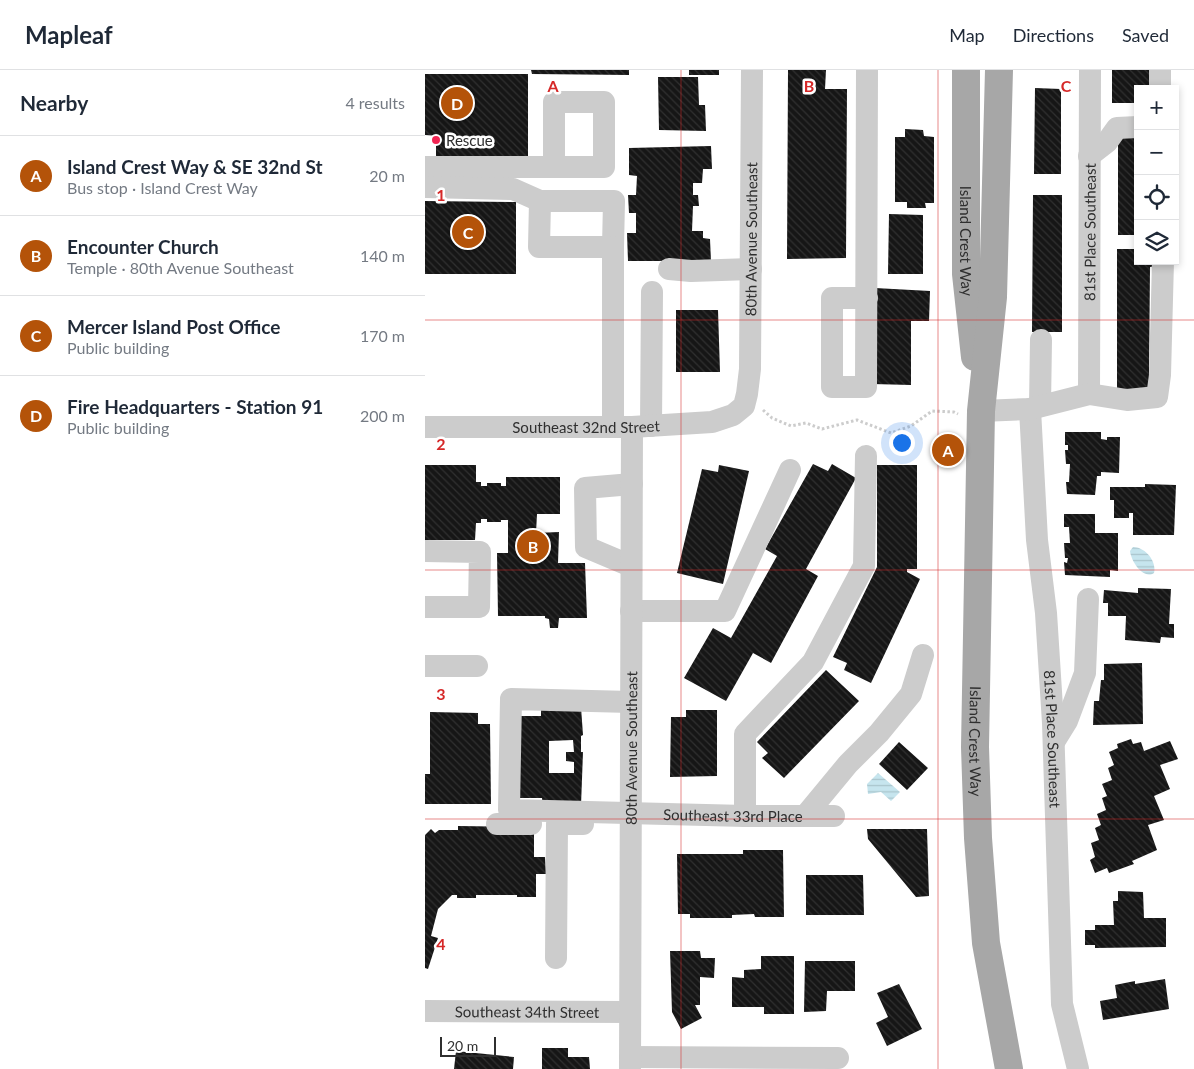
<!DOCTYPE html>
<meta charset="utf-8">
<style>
:root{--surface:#fff;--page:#f6f6f7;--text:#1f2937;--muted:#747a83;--line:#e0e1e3;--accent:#b45309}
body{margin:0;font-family:Lato,sans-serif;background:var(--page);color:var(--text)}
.controls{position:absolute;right:15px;top:15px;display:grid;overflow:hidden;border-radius:0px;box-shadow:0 2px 8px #0003}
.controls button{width:45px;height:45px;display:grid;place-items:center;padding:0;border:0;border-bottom:1px solid var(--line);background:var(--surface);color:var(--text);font:25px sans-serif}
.scale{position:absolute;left:15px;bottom:12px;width:56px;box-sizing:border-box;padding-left:5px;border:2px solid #2f2f2f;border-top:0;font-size:14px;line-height:18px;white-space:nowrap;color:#2f2f2f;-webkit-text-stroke:4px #fff;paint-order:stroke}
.you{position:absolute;left:476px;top:372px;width:18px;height:18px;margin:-12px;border:4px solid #fff;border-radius:50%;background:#1a73e8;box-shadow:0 0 0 8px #1a73e833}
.badge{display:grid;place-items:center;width:32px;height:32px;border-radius:50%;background:var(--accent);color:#fff;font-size:16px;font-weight:700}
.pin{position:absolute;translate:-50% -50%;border:2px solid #fff;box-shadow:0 1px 5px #0006}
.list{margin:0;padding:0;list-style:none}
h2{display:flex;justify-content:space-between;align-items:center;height:65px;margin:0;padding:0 20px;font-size:21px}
h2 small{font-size:16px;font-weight:400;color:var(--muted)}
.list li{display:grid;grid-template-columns:32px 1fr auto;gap:15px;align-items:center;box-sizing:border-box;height:80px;padding:0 20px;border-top:1px solid var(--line)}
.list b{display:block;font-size:19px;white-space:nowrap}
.list p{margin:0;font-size:16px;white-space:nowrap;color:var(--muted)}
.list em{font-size:16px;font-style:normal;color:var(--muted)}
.icon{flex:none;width:28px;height:28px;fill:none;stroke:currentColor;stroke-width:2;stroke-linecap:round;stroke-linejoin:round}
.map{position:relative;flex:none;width:769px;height:999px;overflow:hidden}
header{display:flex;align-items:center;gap:30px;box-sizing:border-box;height:70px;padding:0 25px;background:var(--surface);border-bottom:1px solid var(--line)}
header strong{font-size:24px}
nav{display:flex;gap:28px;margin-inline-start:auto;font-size:18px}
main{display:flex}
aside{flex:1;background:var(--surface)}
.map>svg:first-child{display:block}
.water{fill:url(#water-rules)}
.building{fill:url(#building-back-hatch);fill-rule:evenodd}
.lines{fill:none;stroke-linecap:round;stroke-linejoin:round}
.path{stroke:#ccc;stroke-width:3;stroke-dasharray:2.5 2.5;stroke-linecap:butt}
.minor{stroke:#ccc;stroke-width:22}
.major{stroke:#a7a7a7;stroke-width:28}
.grid{fill:none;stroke:#d62828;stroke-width:1;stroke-opacity:0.55}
.poi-dot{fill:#f22553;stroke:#fff;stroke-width:2}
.labels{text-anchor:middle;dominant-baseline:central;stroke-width:5;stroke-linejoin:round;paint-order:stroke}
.poi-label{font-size:15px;fill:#2f2f2f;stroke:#fff;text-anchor:start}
.street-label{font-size:15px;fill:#2f2f2f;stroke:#fff}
.grid-label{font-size:16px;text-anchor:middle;font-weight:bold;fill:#d62828;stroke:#fff;stroke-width:5;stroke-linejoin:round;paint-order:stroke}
</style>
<header>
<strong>Mapleaf</strong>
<nav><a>Map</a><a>Directions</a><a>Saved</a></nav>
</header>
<main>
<aside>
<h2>Nearby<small>4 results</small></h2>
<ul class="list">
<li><span class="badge">A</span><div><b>Island Crest Way &amp; SE 32nd St</b><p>Bus stop · Island Crest Way</p></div><em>20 m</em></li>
<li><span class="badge">B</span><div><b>Encounter Church</b><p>Temple · 80th Avenue Southeast</p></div><em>140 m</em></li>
<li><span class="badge">C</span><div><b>Mercer Island Post Office</b><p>Public building</p></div><em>170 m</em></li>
<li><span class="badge">D</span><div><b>Fire Headquarters - Station 91</b><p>Public building</p></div><em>200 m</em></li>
</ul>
</aside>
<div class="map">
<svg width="769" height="999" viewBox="0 0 769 999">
<defs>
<pattern id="water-rules" width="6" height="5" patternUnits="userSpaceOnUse" patternTransform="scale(1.25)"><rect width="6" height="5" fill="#c6e5ee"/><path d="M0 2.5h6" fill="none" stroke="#aac5cc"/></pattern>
<pattern id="building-back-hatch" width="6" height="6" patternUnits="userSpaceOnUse" patternTransform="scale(1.25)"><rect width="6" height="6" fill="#161616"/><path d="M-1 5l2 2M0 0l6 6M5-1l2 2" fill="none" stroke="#303030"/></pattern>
</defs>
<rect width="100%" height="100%" fill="#fff"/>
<path class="water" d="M708,477c12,0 24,14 21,26 -11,7 -23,-12 -24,-22z
M453,703l22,19 -9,9 -10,-9 -13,2 -1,-10z"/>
<path class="building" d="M106,0h98v5l-97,-1z
M264,0h30v5h-30z
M363,0h38l-1,19h22l-1,169 -59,1z
M687,0h38l1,19h-13v14h-26z
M0,4h103v86h-92v-17h3v-7l-14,-1z
M233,7h40l1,28h6l1,26 -47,-1z
M610,18l26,1v85h-27z
M480,59l18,1 1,6 10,1v66h-9l1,5h-19v-6h-12v-65h10z
M693,64l20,1v100h-20z
M286,76l1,23h-9l-1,14h-9v12h5l1,11h-6l-1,25h11v7l7,1 1,22h-83l-1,-28h9v-20h-7l-1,-18h8l1,-19 -8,-1v-27z
M608,125h29v137h-30z
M0,131l91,1v72h-91z
M464,144l34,1v59h-35z
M692,179h21v12h19l-1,5 -6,1 -1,108 7,18 -39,-1z
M450,218l55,3 -1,30h-18v64l-39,-1z
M251,240h42l2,62h-44z
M640,362h36v7l6,1v-3h13l-1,36 -18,-1v4h-4l-2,19 -28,-1 -1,-12h3l1,-18h-4l-1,-14h3v-5h-3z
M388,394l15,7 4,-7 24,14 -50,91 12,7 -47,87 -18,-10 -27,48 -42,-23 29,-50 18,10 46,-82 -12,-7z
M0,395h51v17h5v4h6v-3h14v3h5v-9h54v37h-23l-1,19 23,-1 -1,31h27l2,55h-28l-1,10h-8l-1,-9 -4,-1v-2h-47l-1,-63h11v-33h-7v2h-14v-3h-6v4h-5l-1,17h-50z
M294,395l30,6 -26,113 -46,-11 25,-104 16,3z
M452,395h40v104h-10v3l13,7 -49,104 -27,-13 3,-7 -14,-6 44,-90z
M720,414l31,1 -2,50h-41v-22h-4v5h-15v-18h-4v-13h35z
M639,444h31v19h23v38l-8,-1v7l-45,-2 -1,-13 3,1 1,-5h-3l-1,-15h6l-1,-16h-5z
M713,518l33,1 -2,35h5v14l-13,-1 -1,6 -35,-3 1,-24h-18v-13h-5l1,-13 34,3z
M717,593l1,61 -50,1 1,-24h5l2,-21h3v-16z
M401,600l33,31 -75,77 -22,-20 6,-5 -11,-11z
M116,637h40l2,28 -2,1v16h2l-2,54 -38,1 -1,-9h-26v-82h25zM148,670l1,12h-8v9l8,1v11h-25v-32z
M261,640h31v66l-47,1 1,-60h15z
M5,642l48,1v11h12l1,80h-66v-30h5z
M706,669l2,5 8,-2 3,9 26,-10 8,18 -18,6 10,24 -16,7 10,24 -16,5 9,25 -25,11 2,3 -25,9 -2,-5 -12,5 -5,-13 5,-3 -4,-14 8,-3 -4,-12 6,-3 -4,-11 9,-4 -4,-12 5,-2 -5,-12 10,-4 -4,-12 6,-3 -5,-13 9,-4 -1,-4z
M474,672l29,26 -21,22 -28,-26z
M33,756l76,1v30h11l1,17h-10v23h-19v-2h-41v3h-19v-3h-5l-14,14 -7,27 7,2 -10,31 -3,-1v-133l6,-6 4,4 4,-3h19z
M442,759h60l2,67 -13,1 -48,-58z
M318,780h40l1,67h-29l-1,-3 -22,1v3h-42v-4h-12l-1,-60h66z
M381,805h57l1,40h-58z
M693,821l25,1 1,26h22v29l-71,1v-3h-10v-15h10v-5h19l-1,-24h5z
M245,881h30l1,7h14l-1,20 -14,-1v28h-5l7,13 -21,11 -9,-17z
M336,886h33v58h-30v-7h-32v-30l12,1v-8l17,-1z
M380,891h50v30h-28l-1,20 -22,1z
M740,909l4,30 -66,11 -3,-19 17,-3 -2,-13 20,-4v3z
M474,914l23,45 -35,17 -11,-23 12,-6 -11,-24z
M117,978h26v9h21l1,12h-48z
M31,981l58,6 -1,12h-59z"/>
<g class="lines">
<path class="path" d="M338,340l9,8 19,8 15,-3 16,6 35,-9 34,13 20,-7 21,-15 22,1 4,2"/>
<g class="minor">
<path d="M735,0v19"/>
<path d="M664,86l18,-14 10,-14 21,-1"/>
<path d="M0,97h179v-65h-50v65"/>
<path d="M0,117l88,2 27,12h74l-1,46h-74l1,-46"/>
<path d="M244,199l22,2 60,-2"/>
<path d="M442,228h-35v89h34l1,-317"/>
<path id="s1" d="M664,324l1,-324"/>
<path d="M615,336l1,-66"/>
<path id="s2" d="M605,339l7,131 9,73 7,110 9,281 16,65"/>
<path d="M556,341l49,-2 59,-15 38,6 30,-3 3,-22 3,-114"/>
<path d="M226,356l1,-134"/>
<path id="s3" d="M0,357h207l80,-5 21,-7 11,-9 3,-12 3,-25 2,-299"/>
<path d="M188,357v-180"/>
<path d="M0,481l55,1 -1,55h-54"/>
<path d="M206,496l-45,-19 -1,-59 47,-4"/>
<path d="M206,541h94l65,-141"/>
<path d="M0,596h52"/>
<path id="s4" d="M206,632l-120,-3 -2,111 236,6h89"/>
<path d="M629,672l13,-21 18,-48 3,-74"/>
<path d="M320,746v-82l68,-72 51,-96 2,-110"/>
<path d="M380,746l43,-52 31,-31 32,-39 12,-39"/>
<path d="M72,754h34"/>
<path d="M131,888l1,-134h26"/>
<path id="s5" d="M0,941l205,1"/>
<path d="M205,987l208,1"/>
<path id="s6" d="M205,999l2,-642"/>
</g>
<g class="major">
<path id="s7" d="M541,0v204l9,83"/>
<path id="s8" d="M574,0l-6,227 -12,114 -6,336 3,91 8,105 23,126"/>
</g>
</g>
<path class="grid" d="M256,0v999M513,0v999M0,250h769M0,500h769M0,749h769"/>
<circle class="poi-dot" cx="11" cy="70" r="5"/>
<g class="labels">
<g class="poi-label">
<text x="21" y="70">Rescue</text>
</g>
<g class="street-label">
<text stroke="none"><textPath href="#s1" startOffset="162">81st Place Southeast</textPath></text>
<text stroke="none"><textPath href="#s3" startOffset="491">80th Avenue Southeast</textPath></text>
<text stroke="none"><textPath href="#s7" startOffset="171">Island Crest Way</textPath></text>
<text stroke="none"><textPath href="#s3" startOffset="161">Southeast 32nd Street</textPath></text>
<text stroke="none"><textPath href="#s2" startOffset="331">81st Place Southeast</textPath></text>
<text stroke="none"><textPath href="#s8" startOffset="672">Island Crest Way</textPath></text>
<text stroke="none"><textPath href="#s6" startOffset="321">80th Avenue Southeast</textPath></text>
<text stroke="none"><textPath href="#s4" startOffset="455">Southeast 33rd Place</textPath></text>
<text stroke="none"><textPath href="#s5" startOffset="102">Southeast 34th Street</textPath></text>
</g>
</g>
<g class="grid-label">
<text x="128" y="22">A</text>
<text x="384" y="22">B</text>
<text x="641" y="22">C</text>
<text x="16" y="131">1</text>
<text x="16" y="380">2</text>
<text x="16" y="630">3</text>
<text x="16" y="880">4</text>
</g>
</svg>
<div class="controls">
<button>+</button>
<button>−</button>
<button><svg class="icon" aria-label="locate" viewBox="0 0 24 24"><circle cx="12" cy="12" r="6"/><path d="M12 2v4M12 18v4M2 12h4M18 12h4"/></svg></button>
<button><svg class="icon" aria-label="layers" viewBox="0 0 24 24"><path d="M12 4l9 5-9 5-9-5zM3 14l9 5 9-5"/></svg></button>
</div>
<div class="scale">20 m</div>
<div class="you"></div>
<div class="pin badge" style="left:523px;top:380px">A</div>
<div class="pin badge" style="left:108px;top:476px">B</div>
<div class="pin badge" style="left:43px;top:162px">C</div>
<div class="pin badge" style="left:32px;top:33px">D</div>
</div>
</main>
